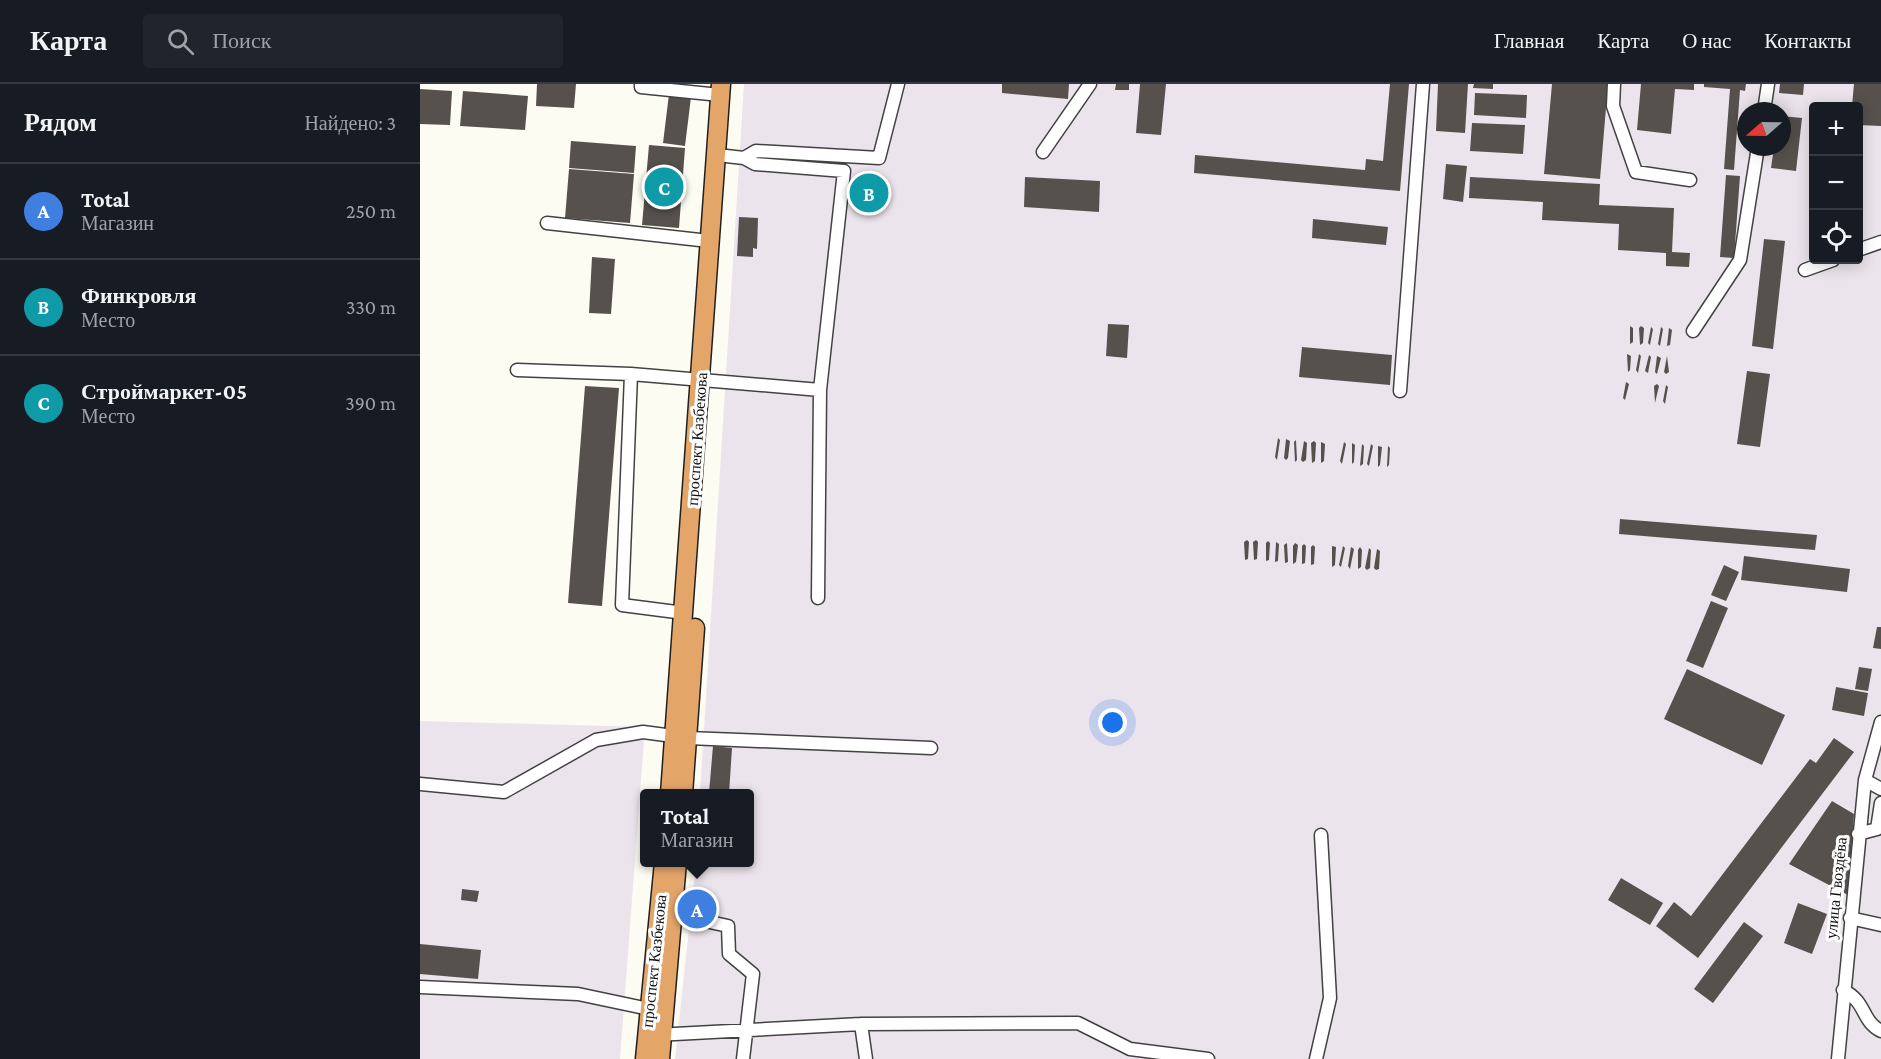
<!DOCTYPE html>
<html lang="ru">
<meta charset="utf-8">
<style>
:root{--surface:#171b24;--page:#20242c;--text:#f1f3f6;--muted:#9ea1a6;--line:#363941;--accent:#8c9099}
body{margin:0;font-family:"Crimson Pro",serif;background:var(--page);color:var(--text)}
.controls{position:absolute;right:18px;top:18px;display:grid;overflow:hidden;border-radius:6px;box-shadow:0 3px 15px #0003}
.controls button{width:54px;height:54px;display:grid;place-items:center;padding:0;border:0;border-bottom:2px solid var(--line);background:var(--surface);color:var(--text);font:30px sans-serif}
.compass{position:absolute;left:1317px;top:18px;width:54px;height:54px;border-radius:50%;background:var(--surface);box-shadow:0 3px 15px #0003;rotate:250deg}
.you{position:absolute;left:693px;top:639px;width:21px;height:21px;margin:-15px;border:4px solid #fff;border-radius:50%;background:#1a73e8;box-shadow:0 0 0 9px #1a73e833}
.badge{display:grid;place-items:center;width:39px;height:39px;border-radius:50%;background:var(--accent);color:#fff;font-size:20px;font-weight:700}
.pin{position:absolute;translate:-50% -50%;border:3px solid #fff;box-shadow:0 2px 6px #0006}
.popup{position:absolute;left:220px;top:705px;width:114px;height:78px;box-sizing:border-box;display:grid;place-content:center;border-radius:6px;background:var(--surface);filter:drop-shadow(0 2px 4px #0005);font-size:20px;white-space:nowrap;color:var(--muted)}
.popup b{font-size:22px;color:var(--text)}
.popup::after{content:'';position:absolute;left:50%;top:100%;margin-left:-12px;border:12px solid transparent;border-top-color:var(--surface)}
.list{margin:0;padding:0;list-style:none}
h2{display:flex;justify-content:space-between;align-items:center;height:78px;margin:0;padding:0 24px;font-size:26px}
h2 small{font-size:20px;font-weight:400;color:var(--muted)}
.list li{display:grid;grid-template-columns:39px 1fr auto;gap:18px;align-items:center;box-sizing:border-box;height:96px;padding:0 24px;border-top:2px solid var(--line)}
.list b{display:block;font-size:22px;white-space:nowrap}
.list p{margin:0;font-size:20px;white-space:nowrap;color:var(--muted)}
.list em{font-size:20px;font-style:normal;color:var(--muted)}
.icon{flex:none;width:33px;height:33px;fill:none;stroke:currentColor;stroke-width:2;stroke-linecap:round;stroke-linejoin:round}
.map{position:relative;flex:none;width:1461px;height:975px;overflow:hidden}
header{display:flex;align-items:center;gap:36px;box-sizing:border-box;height:84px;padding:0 30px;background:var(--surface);border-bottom:2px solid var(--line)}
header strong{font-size:28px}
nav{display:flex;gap:33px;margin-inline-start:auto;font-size:21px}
.search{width:420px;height:54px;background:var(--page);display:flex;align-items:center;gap:15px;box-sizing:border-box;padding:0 21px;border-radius:6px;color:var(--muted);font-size:22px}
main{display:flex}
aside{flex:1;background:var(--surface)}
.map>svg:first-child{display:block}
.industrial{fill:#ece4ec;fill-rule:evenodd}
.building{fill:#56514c}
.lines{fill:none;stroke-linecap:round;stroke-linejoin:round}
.minor-casing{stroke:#424242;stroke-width:15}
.highway-casing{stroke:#202020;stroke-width:21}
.minor{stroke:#fff;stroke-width:12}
.highway{stroke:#e4a569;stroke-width:18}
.labels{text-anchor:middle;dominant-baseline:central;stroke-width:6;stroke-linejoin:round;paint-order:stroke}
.street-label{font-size:16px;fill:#0f0f0f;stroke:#fff}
</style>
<header>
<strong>Карта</strong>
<div class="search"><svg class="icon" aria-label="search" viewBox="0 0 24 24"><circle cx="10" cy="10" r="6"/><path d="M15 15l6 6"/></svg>Поиск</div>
<nav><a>Главная</a><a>Карта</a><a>О нас</a><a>Контакты</a></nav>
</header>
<main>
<aside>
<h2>Рядом<small>Найдено: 3</small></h2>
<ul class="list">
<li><span class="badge" style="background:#3f7fe0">A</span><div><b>Total</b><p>Магазин</p></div><em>250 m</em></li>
<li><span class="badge" style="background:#0f9aa8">B</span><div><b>Финкровля</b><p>Место</p></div><em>330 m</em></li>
<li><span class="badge" style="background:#0f9aa8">C</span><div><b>Строймаркет-05</b><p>Место</p></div><em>390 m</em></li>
</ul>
</aside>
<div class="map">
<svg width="1461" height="975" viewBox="0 0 1461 975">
<rect width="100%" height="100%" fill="#fdfcf2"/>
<path class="industrial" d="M324,0h1137v975h-1206l21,-196 54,-1v-68l-50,-1zM1394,22h44v154h-44zM1326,27h36v36h-36z
M0,637l225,6 -25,332h-200z"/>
<path class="building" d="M117,0h39l-2,24 -38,-2z
M582,0h67l-1,15 -66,-6z
M696,0h13v6h-14z
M720,0h26l-5,51 -25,-2z
M970,0h19l-9,107 -206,-18 1,-18 170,15 1,-11 17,2z
M1018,0h30l-3,49 -29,-2z
M1054,0h19v5l-20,-1z
M1132,0h56l-8,95 -56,-5z
M1221,0h53v6l-19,-1 -4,45 -34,-4z
M1284,0h42l-1,7 -5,-1 -6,80 -10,-1 6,-80 -26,-2z
M1360,0h24l-1,11 -24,-2z
M1434,0h27v42l-23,-1v-19h-6z
M0,5l32,2 -2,34 -30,-1z
M43,7l65,5 -3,34 -65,-4z
M1055,9l52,2 -1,23 -52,-3z
M249,10l22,3 -6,49 -22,-3z
M1362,32l20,2 -6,53 -25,-3 3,-21h8z
M1052,39l53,2 -2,29 -53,-3z
M151,57l65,5 -2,27 -65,-5z
M229,61l36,3 -6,80 -37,-3z
M1026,80l21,2 -4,36 -20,-3z
M149,85l65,5 -4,49 -65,-5z
M1306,91l14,1 -6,82 -14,-1z
M605,93l75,4 -1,31 -75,-5z
M1050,93l130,7 -1,21 75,3 -2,44 18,1 -1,14 -23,-1v-13l-48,-3 1,-26 -77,-4 1,-18 -74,-4z
M445,100l10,1 -2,17 -10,-1z
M319,133l19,1 -1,31 -4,-1v9l-16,-1z
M893,135l75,8 -2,18 -74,-7z
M1344,155l21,2 -12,108 -21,-3z
M172,173l23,2 -4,55 -22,-1z
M688,240l21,1 -2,33 -21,-2z
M1210,242l3,2v14l-3,2z
M1221,242l3,2 -1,15 -3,2 -1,-17z
M1231,243l2,2 -3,16 -2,-2z
M1241,243l2,2 -3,17 -2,-2z
M1249,244l3,2 -2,15 -3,1z
M882,263l90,8 -2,30 -91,-8z
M1207,270l4,2 -1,14 -2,2z
M1219,270l2,2 -3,17 -2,-3z
M1229,271l2,2 -3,16 -3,-2z
M1237,272l4,2 -4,16 -2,-2z
M1247,272l2,16 -3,2 -2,-2z
M1327,287l23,3 -10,73 -23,-3z
M1206,298l3,2 -4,16 -2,-2z
M1237,300l2,2 -4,17 -1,-17z
M1246,301l2,2 -3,17 -2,-3z
M165,302l34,2 -17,218 -34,-3z
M858,354l2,2 -3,20 -2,-3z
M866,355l4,2 -2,17 -2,2 -2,-2z
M876,356l1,20 -2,2 -1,-20z
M884,357l3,2 -1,17 -3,2 -2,-2z
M894,357l2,2 -1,18 -3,2 -1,-20z
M901,358l4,2 -1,17 -3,2z
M924,358l2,2 -4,20 -2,-3z
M932,359l3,2 -1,17 -2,2z
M942,360l2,2 -1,18 -3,2z
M951,360l2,2 -4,20 -2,-2z
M958,362l4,1 -2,18 -2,2z
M968,362l2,2 -1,17 -2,2z
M1200,435l197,16 -2,15 -196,-16z
M827,456l2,2 -1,17 -3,1 -1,-18z
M836,456l2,2 -1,17 -3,1 -1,-18z
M848,457l2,2 -1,17 -3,1v-18z
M856,458l3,2 -1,17 -3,1z
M867,459l1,19 -3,1 -1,-18z
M875,459l3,2 -2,17 -3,2v-18z
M884,460l2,2 -1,17 -3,1v-18z
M893,461l2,2 -1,17 -3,1v-18z
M912,462l4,1 -1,18 -3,2z
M923,462l2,2 -4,19 -2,-2z
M931,463l3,2 -4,20 -2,-3z
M940,463l2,3 -1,17 -3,2v-19z
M949,464l2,2 -1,18 -3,2 -2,-2z
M957,465l3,2 -1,18 -3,1 -2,-2z
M1324,472l106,13 -3,23 -106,-12z
M1304,481l15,7 -13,29 -15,-6z
M1291,517l17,7 -25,60 -17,-7z
M1457,543h4v22l-8,-1z
M1439,583l13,2 -4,22 -13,-2z
M1267,585l98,46 -23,50 -98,-46z
M1416,603l32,6 -4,23 -32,-6z
M1414,654l20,14 -156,206 -42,-32 18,-24 17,14 119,-157 6,4z
M293,662l19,2 -3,46 -20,-1z
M1412,717l22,13 -6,81 -59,-31z
M1201,794l42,25 -13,22 -42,-25z
M42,805l17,2 -2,11 -16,-2z
M1378,819l29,11 -15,40 -28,-11z
M1324,838l19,14 -50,67 -19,-14z
M0,860l61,6 -3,29 -58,-5z"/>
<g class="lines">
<g class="minor-casing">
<path id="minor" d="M221,0v3l79,8
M1194,0l-1,22 23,66 54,8
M1344,27l4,-27
M623,68l47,-68
M306,72l18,2 11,6 89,7 -24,219
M324,74l12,-7 123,7 19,-74
M127,139l162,18
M1438,166l23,-8
M1385,186l28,-10
M1273,247l47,-71 18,-113
M97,286l114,4 189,16 -2,208
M211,290l-9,231 62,8
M980,307l23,-307
M1445,696l16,9
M0,700l84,8 92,-52 47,-8 45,6 243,10
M1438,750l19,-5 4,-26
M253,830l55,12 1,28 24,20 -10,85
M1430,834l31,7
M0,903l158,7 71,15
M1423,906c24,12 18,31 38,41
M441,940l5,35
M236,951l205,-11 217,-1 52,26 78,10
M896,975l14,-61 -9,-163
M1418,975l27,-279 16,-58"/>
</g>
<g class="highway-casing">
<path id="highway" d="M250,710l51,-710
M263,710l12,-166
M225,975l19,-197
M240,975l17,-197"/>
</g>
<use href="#minor" class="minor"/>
<use href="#highway" class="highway"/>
</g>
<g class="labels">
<g class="street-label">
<text transform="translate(277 355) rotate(-86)">проспект Казбекова</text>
<text transform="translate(1416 804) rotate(-84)">улица Гвоздёва</text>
<text transform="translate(234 877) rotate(-84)">проспект Казбекова</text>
</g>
</g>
</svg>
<div class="controls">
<button>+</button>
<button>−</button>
<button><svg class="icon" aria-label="locate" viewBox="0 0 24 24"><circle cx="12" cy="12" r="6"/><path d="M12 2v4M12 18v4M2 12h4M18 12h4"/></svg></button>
</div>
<svg class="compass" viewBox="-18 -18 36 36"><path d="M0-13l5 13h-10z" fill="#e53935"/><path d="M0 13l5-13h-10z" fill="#9ea1a6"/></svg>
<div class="you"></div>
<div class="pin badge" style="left:277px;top:825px;background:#3f7fe0">A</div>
<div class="popup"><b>Total</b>Магазин</div>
<div class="pin badge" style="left:449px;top:109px;background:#0f9aa8">B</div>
<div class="pin badge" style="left:244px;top:103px;background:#0f9aa8">C</div>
</div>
</main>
